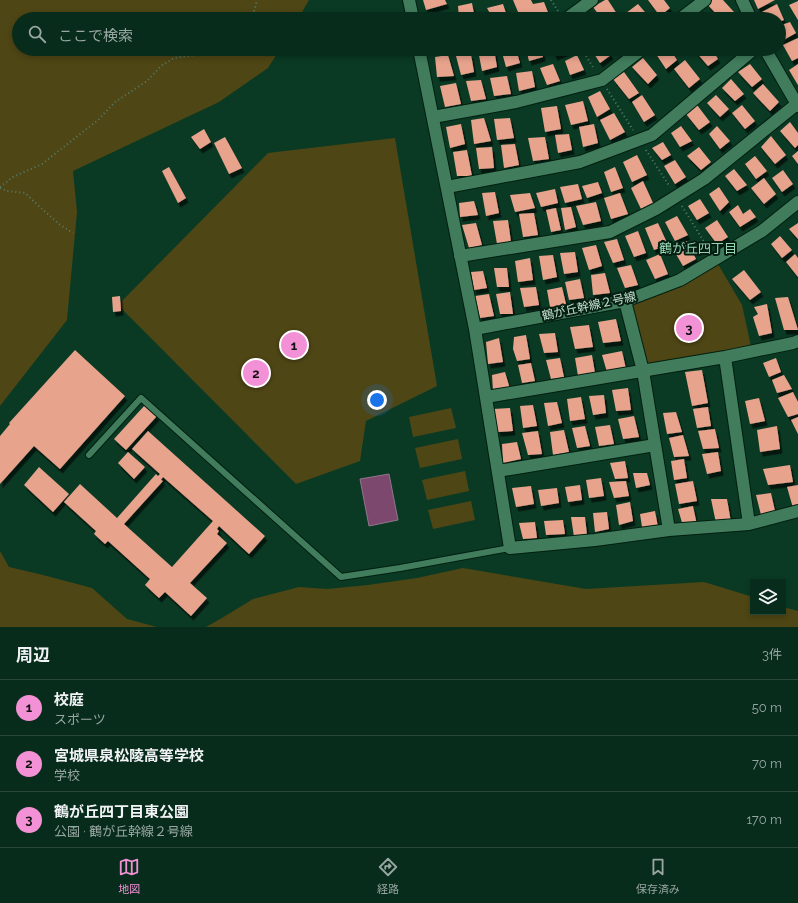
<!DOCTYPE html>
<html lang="ja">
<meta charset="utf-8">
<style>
:root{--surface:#082c1b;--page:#113424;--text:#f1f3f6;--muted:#98a7a3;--line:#29483a;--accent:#f391d6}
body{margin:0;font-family:Raleway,"Noto Sans JP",sans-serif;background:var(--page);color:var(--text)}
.controls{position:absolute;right:12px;bottom:12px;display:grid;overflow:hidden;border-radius:0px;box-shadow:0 2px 6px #0003}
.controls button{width:36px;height:36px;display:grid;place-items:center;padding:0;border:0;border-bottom:1px solid var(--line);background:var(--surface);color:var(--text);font:20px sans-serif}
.you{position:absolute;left:377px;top:400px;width:14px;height:14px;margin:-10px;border:3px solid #fff;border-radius:50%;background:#1a73e8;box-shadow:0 0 0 6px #1a73e833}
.badge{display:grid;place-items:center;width:26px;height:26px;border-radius:50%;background:var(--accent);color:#111;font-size:13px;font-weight:700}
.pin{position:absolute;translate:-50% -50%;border:2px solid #fff;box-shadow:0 1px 4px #0006}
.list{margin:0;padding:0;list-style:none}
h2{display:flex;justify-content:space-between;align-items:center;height:52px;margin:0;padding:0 16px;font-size:17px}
h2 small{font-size:13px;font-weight:400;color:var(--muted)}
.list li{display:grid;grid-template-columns:26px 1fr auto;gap:12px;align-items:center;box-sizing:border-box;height:56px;padding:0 16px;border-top:1px solid var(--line)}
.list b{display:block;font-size:15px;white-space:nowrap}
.list p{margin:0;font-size:13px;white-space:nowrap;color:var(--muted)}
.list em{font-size:13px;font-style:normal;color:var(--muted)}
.icon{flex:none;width:22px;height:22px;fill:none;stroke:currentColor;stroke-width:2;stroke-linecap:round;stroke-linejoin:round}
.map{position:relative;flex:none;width:798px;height:627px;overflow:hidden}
.search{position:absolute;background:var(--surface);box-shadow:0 2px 6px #0003;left:12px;right:12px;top:12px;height:44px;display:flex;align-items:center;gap:10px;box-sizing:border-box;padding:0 14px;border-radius:22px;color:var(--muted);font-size:15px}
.sheet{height:220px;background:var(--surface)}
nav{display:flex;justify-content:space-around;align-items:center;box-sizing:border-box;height:56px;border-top:1px solid var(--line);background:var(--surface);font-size:11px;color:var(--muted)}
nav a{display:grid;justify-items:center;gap:2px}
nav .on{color:var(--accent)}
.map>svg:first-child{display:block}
.green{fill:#4f4615}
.water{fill:#7d486d;stroke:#92768a}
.building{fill:#e8a38d;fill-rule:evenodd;filter:url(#shadow)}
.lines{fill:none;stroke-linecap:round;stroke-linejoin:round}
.lane-casing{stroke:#001f10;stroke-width:8}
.street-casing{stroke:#001f10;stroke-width:14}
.path{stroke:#557e69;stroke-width:2;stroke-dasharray:1 3;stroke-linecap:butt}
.lane{stroke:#417c5d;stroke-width:6}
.street{stroke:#417c5d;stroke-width:12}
.labels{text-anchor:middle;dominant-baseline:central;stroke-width:4;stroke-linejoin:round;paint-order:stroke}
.street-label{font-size:12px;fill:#c3e1cf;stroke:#051e12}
.neighbourhood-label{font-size:13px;fill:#96d3b0;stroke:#051e12}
</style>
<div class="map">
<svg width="798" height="627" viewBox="0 0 798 627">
<defs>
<filter id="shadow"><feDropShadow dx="2.5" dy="4.5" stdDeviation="0" flood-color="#0009"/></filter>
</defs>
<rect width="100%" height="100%" fill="#0a3a24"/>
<path class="green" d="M0,0h309l-11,19h-279v30h261l-12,19 -49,34 -146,69 4,41 -10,108 -67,86z
M395,138l42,248 -71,35 -6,40 -64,23 -178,-179 150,-152z
M715,259l27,46 10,46 -109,20 -18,-70z
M451,408l5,20 -43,9 -4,-20z
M458,439l4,20 -42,9 -5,-20z
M465,471l4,20 -42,9 -5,-20z
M471,501l4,19 -42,9 -5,-19z
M0,551l9,16 34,8 49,13 35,31 30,8h-157z
M463,568l123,21 118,-7 49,15v15h30v-5l15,4v16h-592l16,-9 31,-19 46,-12 28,2 41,-4 49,-7z"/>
<path class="water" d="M389,474l9,46 -29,6 -9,-47z"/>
<path class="building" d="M423,0h22l2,4 -21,6z
M513,0h18l2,4 11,-2 5,13 -19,4h-9z
M605,0h3l9,14 -10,5h-5l-9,-12z
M648,0h16l6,8 -10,8z
M712,0h11l11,12 -8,7h-5l-14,-15z
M754,0h21l-17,9z
M798,1v19l-9,-15z
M472,3l3,16h-16l-1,-13z
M503,4l5,15h-15l-6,-11z
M638,4l13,15h-20l-5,-6z
M777,4l7,16 -5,2v-3h-14l-3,-7z
M441,12l2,7h-19l-1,-3z
M790,22l6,11 -16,9 -1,-16z
M798,38v20l-6,3 -9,-16z
M485,49h9l3,18 -15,4 -4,-21z
M501,49h15l4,14 -14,4z
M526,49h16l1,8 -14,4z
M552,49h17l1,1 -15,6z
M591,49h16l4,6 -11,8z
M657,49h13l7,11 -11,9 -12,-18z
M698,49h14l6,10 -10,7 -13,-15z
M471,54l3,18 -13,3 -5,-19z
M448,55l6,21 -17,1 -2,-20z
M577,55l7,15 -14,5 -5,-14z
M643,58l14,17 -9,9 -16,-17z
M685,60l15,19 -11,9 -15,-19z
M553,64l7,17 -13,4 -7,-17z
M750,64l12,15 -10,8 -14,-15z
M798,64v21l-9,-15z
M532,71l3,16 -16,4 -3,-18z
M624,72l15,21 -10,6 -16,-20z
M507,76l4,18 -17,2 -4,-18z
M731,79l13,15 -9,7 -13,-13z
M481,80l5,19 -15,2 -5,-20z
M456,83l5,21 -16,3 -5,-21z
M763,84l16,18 -9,9 -17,-18z
M600,91l10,18 -13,8 -9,-20z
M642,95l13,20 -11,7 -12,-20z
M716,95l13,14 -9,8 -13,-14z
M583,101l5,20 -17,4 -6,-20z
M697,105l13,17 -11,8 -13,-16z
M742,105l13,16 -10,8 -13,-16z
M557,106l4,23 -16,3 -4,-24z
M614,113l11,19 -15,8 -10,-20z
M484,118l7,23 -17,3 -3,-24z
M510,118l4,20 -17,2 -3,-21z
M790,122l8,11v12l-3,3 -15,-17z
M461,124l4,20 -15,4 -4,-21z
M594,124l4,19 -15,4 -4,-20z
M681,126l11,15 -12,6 -9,-14z
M717,126l13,15 -10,8 -11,-15z
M204,129l7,13 -11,7 -9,-12z
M569,134l3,16 -14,3 -3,-18z
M771,136l15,19 -11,9 -14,-17z
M225,137l17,31 -13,6 -15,-31z
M545,137l4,22 -16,2 -5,-23z
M663,142l8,13 -9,5 -10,-12z
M515,144l4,21 -15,3 -3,-23z
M492,147l2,21 -15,1 -3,-21z
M699,147l12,15 -10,8 -14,-14z
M467,150l5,26h-15l-4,-24z
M798,151v13l-6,-8z
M637,155l10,20 -15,7 -9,-20z
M755,156l12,15 -11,8 -11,-15z
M675,160l11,17 -11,7 -11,-18z
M169,167l17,31 -8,5 -16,-32z
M615,167l8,21 -12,4 -7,-20z
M734,169l13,16 -10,6 -12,-15z
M783,170l10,14 -11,8 -10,-14z
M764,178l12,16 -12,10 -13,-16z
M643,181l10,22 -12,6 -10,-21z
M598,182l4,11 -15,5 -5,-12z
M578,184l4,15 -17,4 -5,-16z
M719,187l10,15 -9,9 -11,-17z
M555,189l3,14 -17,4 -5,-14z
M495,192l4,21 -13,3 -4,-23z
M530,193l5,15 -20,4 -5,-17z
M620,193l8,21 -17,5 -7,-21z
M700,199l9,14 -12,7 -9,-14z
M474,201l4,14 -18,2 -1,-14z
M596,202l5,19 -18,4 -7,-19z
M738,205l5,9 7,-5 6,8 -16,10 -11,-15z
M571,207l5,20 -11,3 -4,-22z
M556,208l5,22 -10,2 -5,-22z
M534,213l4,22 -15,2 -4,-23z
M677,216l11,19 -13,6 -10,-19z
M508,220l3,22 -14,2 -4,-23z
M717,220l11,17 -11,7 -12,-16z
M476,223l6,22 -13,3 -7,-23z
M658,223l10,22 -14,5 -9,-22z
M798,223v16l-9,-10z
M638,231l8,22 -12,4 -9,-21z
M780,236l12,14 -10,8 -11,-14z
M617,239l7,21 -11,3 -9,-21z
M687,241l9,18 -13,7 -10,-17z
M596,245l6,21 -13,4 -7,-22z
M575,252l3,20 -14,2 -4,-21z
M660,254l8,20 -13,5 -9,-19z
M795,254l3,4v19l-12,-15z
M553,255l4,22 -14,3 -4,-24z
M530,258l3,22 -15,2 -3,-21z
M631,265l7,20 -13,3 -8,-20z
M494,268h13l2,19h-12z
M744,270l17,22 -11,8 -18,-21z
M483,271l4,17 -13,2 -3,-18z
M605,273l5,20 -17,2 -2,-20z
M580,279l4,19 -15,2 -4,-18z
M536,287l3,18 -15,2 -4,-19z
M562,287l4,17 -16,3 -3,-17z
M510,292l3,22h-13l-4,-20z
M489,294l5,22 -14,2 -5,-22z
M120,296l1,15 -8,1 -1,-15z
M788,297l10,33h-14l-9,-32z
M767,304l5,29 -13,3 -6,-19 5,-3 -4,-7z
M616,319l5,22 -18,2 -5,-21z
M589,325l4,22 -18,2 -5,-22z
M555,333l3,19 -14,1 -5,-19z
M526,335l4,24 -13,2 -4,-12 1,-12z
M499,338l4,24 -15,2 -2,-22z
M75,350l50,46 -65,73 -26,-23 -34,38v-48l10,-12 -1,-1z
M622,351l4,18 -19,3 -5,-17z
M592,355l3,18 -17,3 -3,-18z
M560,358l4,19 -13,2 -5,-19z
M776,358l5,14 -12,5 -6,-14z
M531,363l4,18 -13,2 -4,-18z
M702,370l6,33 -16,3 -7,-34z
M505,372l5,17 -17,2 -1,-16z
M784,375l8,14 -15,4 -5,-13z
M628,388l3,22 -15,1 -4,-21z
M793,392l5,10v12l-10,3 -10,-19z
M604,395l2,18 -13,2 -4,-19z
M581,397l4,22 -15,2 -3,-22z
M759,398l6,23 -15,3 -5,-23z
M557,402l5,21 -14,3 -4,-23z
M145,405l12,11 -31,34 -12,-11z
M533,405l4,21 -14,2 -3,-22z
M708,407l3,19 -14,2 -4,-19z
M510,408l3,23 -15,1 -5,-23z
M676,412l6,20 -15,2 -4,-21z
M634,416l5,21 -16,2 -5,-20z
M798,417v17l-7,-14z
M610,425l4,19 -15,2 -4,-19z
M585,426l5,20 -13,2 -5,-20z
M777,426l3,23 -20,3 -3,-22z
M715,429l4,19 -16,1 -5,-18z
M564,430l5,22 -16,3 -3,-23z
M148,431l117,105 -16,18 -30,-28 -2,3 2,2 -2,3 10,9 -37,40 17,15 -16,18 -26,-24 -6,6 -14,-13 5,-6 -42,-38 -3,3 -11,-10 2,-3 -32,-29 16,-18 37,34 39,-44 2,2 2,-2 -28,-25zM163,477l50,44 -41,46 -48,-43 39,-43 -2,-1z
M538,431l4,23 -14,1 -6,-22z
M683,435l6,21 -15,1 -5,-19z
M517,442l4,17 -18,4 -1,-19z
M128,452l17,15 -11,12 -16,-16z
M718,452l3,19 -14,3 -5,-20z
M684,459l3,19 -13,2 -3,-19z
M625,461l3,17 -13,1 -5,-16z
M790,465l3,17 -25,3 -5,-16z
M39,467l30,27 -16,18 -29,-27z
M633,473h14l3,12 -14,3z
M601,478l3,18 -15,2 -3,-18z
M626,481l3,15 -15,2 -5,-16z
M693,481l4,20 -18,3 -4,-20z
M580,485l2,15 -14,2 -3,-15z
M798,485v22l-5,1 -6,-21z
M531,486l3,18 -18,3 -4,-19z
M557,488l2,15 -18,3 -3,-16z
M771,493l4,18 -14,4 -5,-20z
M711,499h16l4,23 -15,1z
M630,502l3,19 -14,4 -3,-20z
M693,506l4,19 -14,1 -5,-17z
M655,511l3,16h-16l-2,-13z
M607,512l2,17 -14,3 -2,-19z
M571,517h14l2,18 -13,2z
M563,520l2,14 -19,1 -2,-14z
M535,522l2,16 -14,1 -4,-16z"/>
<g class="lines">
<g class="lane-casing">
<path id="lane" d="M89,455l52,-57 200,179 59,-9 110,-20"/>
</g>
<g class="street-casing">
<path id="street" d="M409,0l4,19
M742,0l9,19
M566,19l26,-19
M680,19l25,-19
M419,49l56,280 35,219 85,-8 74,-10 80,-6 49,-13
M765,49l33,57
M433,117l83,-15 86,-22 40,-31
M447,187l133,-25 72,-27 102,-86
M460,256l150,-24 46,-23 48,-30 94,-76
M625,301l18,70 26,159
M475,329l150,-28 55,-21 82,-49 36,-29
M725,357l24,167
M486,397l239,-40 68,-14 5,-2
M498,471l157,-26"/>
</g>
<path class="path" d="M551,0l7,11
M252,19l5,-19
M582,49l12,20
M607,89l26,41
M646,150l24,37
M0,187l13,-10 29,-13 56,-44 17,-18 32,-21 14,-15 13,-8 38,-5 9,-4
M0,188l7,3 18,2 15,14 19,17 14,9
M682,206l27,44"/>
<use href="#lane" class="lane"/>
<use href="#street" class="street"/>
</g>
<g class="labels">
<g class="street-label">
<text transform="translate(589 306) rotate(-12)">鶴が丘幹線２号線</text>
</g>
<g class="neighbourhood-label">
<text x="698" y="248">鶴が丘四丁目</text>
</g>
</g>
</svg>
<div class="controls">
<button><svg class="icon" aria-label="layers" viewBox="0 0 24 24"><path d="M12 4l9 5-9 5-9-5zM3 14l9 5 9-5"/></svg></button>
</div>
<div class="you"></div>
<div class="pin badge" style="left:294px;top:345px">1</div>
<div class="pin badge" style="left:256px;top:373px">2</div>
<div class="pin badge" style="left:689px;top:328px">3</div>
<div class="search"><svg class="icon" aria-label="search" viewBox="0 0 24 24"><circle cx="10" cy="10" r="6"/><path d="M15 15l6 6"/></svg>ここで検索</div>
</div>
<section class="sheet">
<h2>周辺<small>3件</small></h2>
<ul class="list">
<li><span class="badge">1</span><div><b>校庭</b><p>スポーツ</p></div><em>50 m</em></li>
<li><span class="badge">2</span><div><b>宮城県泉松陵高等学校</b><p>学校</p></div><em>70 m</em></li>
<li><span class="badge">3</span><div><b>鶴が丘四丁目東公園</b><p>公園 · 鶴が丘幹線２号線</p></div><em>170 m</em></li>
</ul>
</section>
<nav>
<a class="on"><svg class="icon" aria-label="map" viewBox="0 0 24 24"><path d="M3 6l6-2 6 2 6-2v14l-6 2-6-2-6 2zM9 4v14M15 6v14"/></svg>地図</a>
<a><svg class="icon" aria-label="directions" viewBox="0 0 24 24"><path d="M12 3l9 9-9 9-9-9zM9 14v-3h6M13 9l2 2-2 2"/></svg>経路</a>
<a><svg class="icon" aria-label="saved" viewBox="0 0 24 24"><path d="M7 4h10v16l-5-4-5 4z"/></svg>保存済み</a>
</nav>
